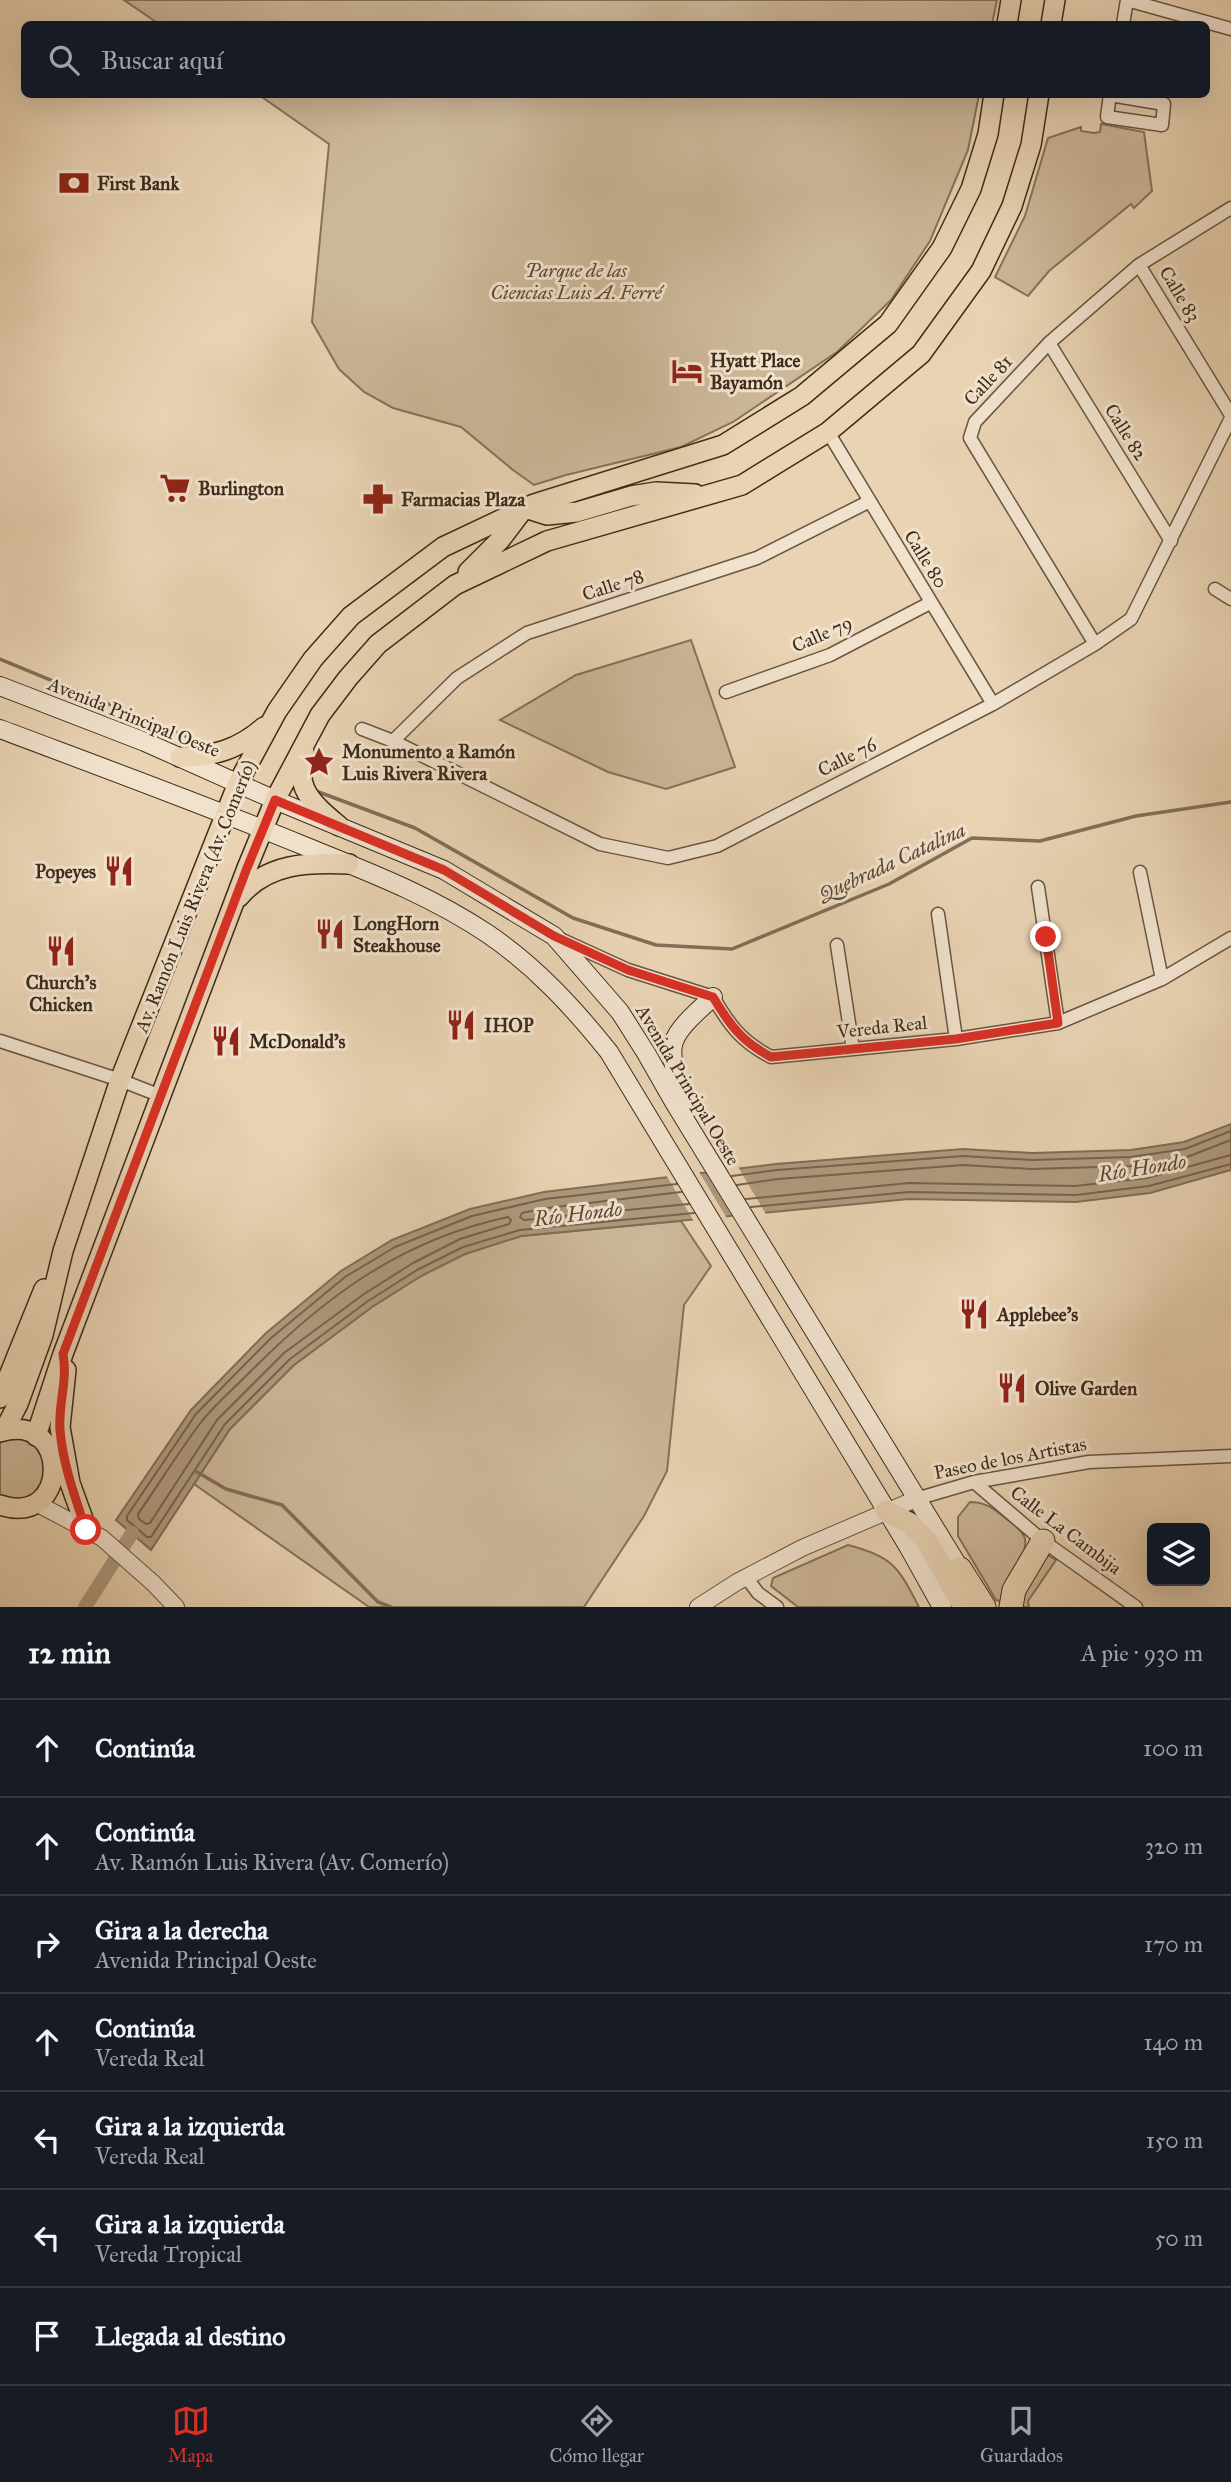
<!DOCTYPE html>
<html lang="es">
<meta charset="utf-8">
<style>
:root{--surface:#171b24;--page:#20242c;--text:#f1f3f6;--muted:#9ea1a6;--line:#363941;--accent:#d93025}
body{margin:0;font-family:"IM FELL Great Primer",serif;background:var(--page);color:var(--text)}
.controls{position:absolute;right:21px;bottom:21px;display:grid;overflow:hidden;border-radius:10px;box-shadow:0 7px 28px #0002}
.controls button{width:63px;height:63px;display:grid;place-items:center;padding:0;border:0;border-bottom:2px solid var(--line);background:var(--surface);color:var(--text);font:35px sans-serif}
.stop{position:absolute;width:21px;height:21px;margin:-16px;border:5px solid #d93025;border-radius:50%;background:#fff}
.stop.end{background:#d93025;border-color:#fff;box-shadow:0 2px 7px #0008}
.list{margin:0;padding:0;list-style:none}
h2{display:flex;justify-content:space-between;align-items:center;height:91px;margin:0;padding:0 28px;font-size:30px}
h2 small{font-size:23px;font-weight:400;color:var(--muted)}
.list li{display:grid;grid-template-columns:46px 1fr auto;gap:21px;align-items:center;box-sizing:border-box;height:98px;padding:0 28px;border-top:2px solid var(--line)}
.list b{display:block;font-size:26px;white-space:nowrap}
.list p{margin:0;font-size:23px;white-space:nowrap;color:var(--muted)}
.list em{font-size:23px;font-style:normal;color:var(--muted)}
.icon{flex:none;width:38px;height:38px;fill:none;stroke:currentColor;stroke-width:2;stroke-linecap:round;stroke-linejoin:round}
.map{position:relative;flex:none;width:1231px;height:1607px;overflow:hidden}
.search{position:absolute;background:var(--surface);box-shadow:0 7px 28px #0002;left:21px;right:21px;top:21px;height:77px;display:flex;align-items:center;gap:18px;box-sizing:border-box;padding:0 24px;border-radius:10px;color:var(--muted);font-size:26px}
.sheet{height:777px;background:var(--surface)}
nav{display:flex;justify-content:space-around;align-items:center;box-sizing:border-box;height:98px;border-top:2px solid var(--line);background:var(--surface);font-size:19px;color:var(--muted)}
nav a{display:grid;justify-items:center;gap:4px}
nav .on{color:var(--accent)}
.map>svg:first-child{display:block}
.green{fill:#ccb799;stroke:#84725a;stroke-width:2}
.water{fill:#af9a7f;stroke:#816e57;stroke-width:2}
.pier{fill:#e9d3b3}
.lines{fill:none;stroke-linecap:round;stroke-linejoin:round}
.shore{stroke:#76634c;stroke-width:2}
.stream{stroke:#816e57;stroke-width:3.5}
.canal{stroke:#af9a7f;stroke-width:14}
.minor-casing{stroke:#685640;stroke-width:15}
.tertiary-casing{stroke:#685640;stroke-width:18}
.secondary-casing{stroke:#3d2c1a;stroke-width:20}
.primary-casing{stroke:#3d2c1a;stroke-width:22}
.trunk-casing{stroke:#3d2c1a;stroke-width:24}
.motorway-casing{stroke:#3d2c1a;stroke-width:25}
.minor{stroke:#f1e2ce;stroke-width:12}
.tertiary{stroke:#f1e2ce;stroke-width:16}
.secondary{stroke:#f1e2ce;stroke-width:18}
.primary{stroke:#e9d3b3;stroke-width:19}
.trunk{stroke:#e9d3b3;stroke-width:21}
.motorway{stroke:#e9d3b3;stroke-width:23}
.route{stroke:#d93025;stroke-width:9}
.labels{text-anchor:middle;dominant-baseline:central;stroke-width:6;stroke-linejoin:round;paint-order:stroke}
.poi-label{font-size:19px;font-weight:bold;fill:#3d2c1a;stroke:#f1e2ce;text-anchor:start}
.park-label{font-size:19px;font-style:italic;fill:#5a4833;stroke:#f1e2ce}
.street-label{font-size:19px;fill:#3d2c1a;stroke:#f1e2ce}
.water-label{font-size:21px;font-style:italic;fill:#5a4833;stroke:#f1e2ce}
</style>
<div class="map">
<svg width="1231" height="1607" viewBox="0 0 1231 1607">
<rect width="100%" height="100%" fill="#e9d3b3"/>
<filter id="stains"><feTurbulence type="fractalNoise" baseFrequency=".00286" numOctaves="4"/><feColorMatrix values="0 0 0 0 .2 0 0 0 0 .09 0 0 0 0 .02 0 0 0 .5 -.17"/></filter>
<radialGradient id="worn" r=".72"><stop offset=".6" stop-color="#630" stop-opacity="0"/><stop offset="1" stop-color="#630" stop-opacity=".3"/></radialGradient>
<path class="green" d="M124,0h873l-5,24h-833z
M259,95h720l-11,55 -38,91 -39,59 -54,52 -104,70 -52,25 -115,28 -32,10 -21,-15 -52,-43 -68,-19 -29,-16 -25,-23 -27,-47 17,-178z
M1101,124l43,8 8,59 -18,17 -3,-4 -82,67 -21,25 -33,-19 30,-61 23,-78 33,-11v4l13,2 6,-1z
M691,640l44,127 -69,22 -58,-17 -108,-52 76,-45z
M681,1221l30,45 -27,39 -17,166 -23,45 -60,91h-215l-175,-123 36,-55 64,-64 78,-58 49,-31 44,-22 56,-18z
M0,1437l31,1 18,32 -19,30h-30z
M970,1502c15,0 23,6 34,15 7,5 16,11 20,19 7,14 -17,51 -23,65l-5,-1 -38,-64v-19z
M848,1545c46,12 50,22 71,62h-121l-27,-21 2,-8z
M1048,1555l8,5 -28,41 1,6h-9l5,-27z"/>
<path class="water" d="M1231,1124v46l-81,23 -74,9 -167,-3 -388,37 -56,18 -44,22 -49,31 -78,58 -64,64 -79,121 -35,-30 75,-110 75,-77 75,-62 51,-31 78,-31 74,-17 232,-28 187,-15 69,4 99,-3 53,-8z"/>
<path class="pier" d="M737,1165l30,51 -33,3 -30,-49z
M698,1170l30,50 -33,3 -29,-48z"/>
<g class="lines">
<path class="shore" d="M732,1176l45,-6 186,-14 69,4 99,-3 54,-8 46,-18
M677,1184l-132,15 -73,17 -77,31 -50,30 -74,61 -75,76 -69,102v4l20,17h4l74,-113 65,-65 78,-58 49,-31 46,-23 57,-17 174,-17
M737,1185l41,-6 185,-14 68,4 101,-3 55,-9 44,-17
M681,1192l-134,16 -25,5 -2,4 4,3 165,-16
M746,1199l163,-16 166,3 72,-8 84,-23
M751,1207l158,-15 167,3 73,-9 82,-22
M508,1217l3,3 -2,4 -49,15 -47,24 -49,31 -80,59 -67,67 -67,103 -4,1 -7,-5 -1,-5c21,-30 41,-63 64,-93 13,-16 30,-31 45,-46 76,-77 153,-135 261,-158z"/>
<path class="stream" d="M0,659l205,85
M316,791l99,37 158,90 83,27 76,4 157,-65 83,-46 68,3 96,-25 95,-14
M197,1472l29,17 56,16 96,97 13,5"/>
<path class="canal" d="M85,1607l47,-74"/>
<g class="minor-casing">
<path id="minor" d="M1123,24l4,-24 104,29
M1110,95l54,9 -2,21 -55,-8 3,-23
M1139,265l92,150
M1049,343l122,198
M828,432l165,272
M1215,589l16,10
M1095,644l-125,-206 5,-16 74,-79 90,-78 92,-57
M726,692l104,-37 100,-52
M362,729l31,12 207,103 68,14 49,-12 276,-142 102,-60 36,-25 100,-201
M393,741l64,-63 70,-45 230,-75 111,-56
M1140,872l22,107
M1038,887l20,136
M938,914l18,125
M558,938l70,32 85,27c17,29 28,44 58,60l185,-18 102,-16 104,-44 69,-41
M837,945l16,104
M0,1041l120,39 41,16
M974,1482l69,59 93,66
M916,1499l58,-17 115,-20 142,-6
M746,1577l12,16 19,14"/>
</g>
<g class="tertiary-casing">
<path id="tertiary" d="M36,1503l66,35 51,45 23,24
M698,1607l39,-25 65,-34 114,-49"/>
</g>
<g class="secondary-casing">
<path id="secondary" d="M0,686l145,56 130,58 169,70 110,66 66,76 26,41 28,49 286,467
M0,729c101,38 202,75 302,116 64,26 128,50 186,89 47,32 85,73 121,118l299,494 34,61
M686,1108c-19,-65 -25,-64 27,-111"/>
</g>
<g class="primary-casing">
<path id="primary" d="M1007,24l4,-24
M1051,24l4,-24
M525,508l22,7 30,-3 54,-16 25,-4 39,2
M468,572l32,-32 22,-29
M304,752c-10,37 8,51 35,74
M180,757c33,0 59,-8 84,-30
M239,897c28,-34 69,-35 110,-33
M66,1370l-6,57 10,56 17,47
M0,1398l44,-109
M4,1431l14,-27 25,-69 20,-84 57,-171 118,-297 39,-72 36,-52 38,-43 92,-69 91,-43 189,-59 79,-49 86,-72 54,-76 29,-59 17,-55 6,-40
M0,1432c71,-22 71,97 0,73
M36,1436l27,-82 184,-486 28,-68 45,-85 28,-37 30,-34 77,-59 92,-44 195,-56 86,-53 93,-78 60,-83 31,-65 19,-61 8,-51"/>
</g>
<g class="trunk-casing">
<path id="trunk" d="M886,1511l23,12 18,18 37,66"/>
</g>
<g class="motorway-casing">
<path id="motorway" d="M960,1569l24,38
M1011,1607l3,-17 29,-49"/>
</g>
<use href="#minor" class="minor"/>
<use href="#tertiary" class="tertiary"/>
<use href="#secondary" class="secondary"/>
<use href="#primary" class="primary"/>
<use href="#trunk" class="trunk"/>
<use href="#motorway" class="motorway"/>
</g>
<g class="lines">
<path class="route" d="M86,1530c-11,-33 -23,-65 -26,-100 -2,-26 8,-50 3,-76l184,-486 28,-68 169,70 110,66 74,34 85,27c17,28 28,44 58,60l185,-18 102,-16 -12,-86"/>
</g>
<defs>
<g id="bank-bare" transform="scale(2.415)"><path d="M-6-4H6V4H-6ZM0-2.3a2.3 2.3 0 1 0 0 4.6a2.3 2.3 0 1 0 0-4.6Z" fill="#8f2418" stroke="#f1e2ce" stroke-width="2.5" paint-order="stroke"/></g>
<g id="hotel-bare" transform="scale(2.415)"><path d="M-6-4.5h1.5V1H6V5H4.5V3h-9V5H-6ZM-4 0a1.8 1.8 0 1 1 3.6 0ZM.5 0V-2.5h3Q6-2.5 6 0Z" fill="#8f2418" stroke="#f1e2ce" stroke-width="2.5" paint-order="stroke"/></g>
<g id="supermarket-bare" transform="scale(2.415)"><path d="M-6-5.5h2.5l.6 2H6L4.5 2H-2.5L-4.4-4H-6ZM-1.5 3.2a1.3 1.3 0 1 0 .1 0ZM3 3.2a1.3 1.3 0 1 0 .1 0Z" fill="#8f2418" stroke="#f1e2ce" stroke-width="2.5" paint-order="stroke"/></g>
<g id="pharmacy-bare" transform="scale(2.415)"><path d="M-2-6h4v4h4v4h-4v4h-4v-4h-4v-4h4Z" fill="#8f2418" stroke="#f1e2ce" stroke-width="2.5" paint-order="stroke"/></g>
<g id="sight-bare" transform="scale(2.415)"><path d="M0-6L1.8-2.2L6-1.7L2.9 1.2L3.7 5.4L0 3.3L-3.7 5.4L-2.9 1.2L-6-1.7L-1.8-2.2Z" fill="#8f2418" stroke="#f1e2ce" stroke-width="2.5" paint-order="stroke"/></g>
<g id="restaurant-bare" transform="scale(2.415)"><path d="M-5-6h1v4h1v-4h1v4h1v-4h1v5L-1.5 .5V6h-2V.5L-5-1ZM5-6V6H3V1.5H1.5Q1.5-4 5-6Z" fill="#8f2418" stroke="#f1e2ce" stroke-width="2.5" paint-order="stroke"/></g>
</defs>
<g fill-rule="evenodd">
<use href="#bank-bare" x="74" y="183"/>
<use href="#hotel-bare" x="687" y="371"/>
<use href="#supermarket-bare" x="175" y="488"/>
<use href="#pharmacy-bare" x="378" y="499"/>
<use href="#sight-bare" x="319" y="762"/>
<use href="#restaurant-bare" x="119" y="871"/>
<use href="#restaurant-bare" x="330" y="934"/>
<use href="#restaurant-bare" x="61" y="951"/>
<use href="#restaurant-bare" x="461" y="1025"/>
<use href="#restaurant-bare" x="226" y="1041"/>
<use href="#restaurant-bare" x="974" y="1314"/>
<use href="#restaurant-bare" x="1012" y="1388"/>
</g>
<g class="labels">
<g class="poi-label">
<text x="97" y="183">First Bank</text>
<text x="710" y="360">Hyatt Place<tspan x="710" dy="22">Bayamón</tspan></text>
<text x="198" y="488">Burlington</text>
<text x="401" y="499">Farmacias Plaza</text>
<text x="342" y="751">Monumento a Ramón<tspan x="342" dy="22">Luis Rivera Rivera</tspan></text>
<text x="96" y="871" text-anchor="end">Popeyes</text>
<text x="353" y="923">LongHorn<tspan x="353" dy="22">Steakhouse</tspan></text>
<text x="61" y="982" text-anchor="middle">Church's<tspan x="61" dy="22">Chicken</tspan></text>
<text x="484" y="1025">IHOP</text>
<text x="249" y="1041">McDonald's</text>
<text x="997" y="1314">Applebee's</text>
<text x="1035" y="1388">Olive Garden</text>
</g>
<g class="park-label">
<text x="576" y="270">Parque de las<tspan x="576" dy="22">Ciencias Luis A. Ferré</tspan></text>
</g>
<g class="street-label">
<text transform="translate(1180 294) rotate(59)">Calle 83</text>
<text transform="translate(988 380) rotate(-47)">Calle 81</text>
<text transform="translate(1126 432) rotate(58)">Calle 82</text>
<text transform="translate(926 559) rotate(58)">Calle 80</text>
<text transform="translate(613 585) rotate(-18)">Calle 78</text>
<text transform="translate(822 634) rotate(-24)">Calle 79</text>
<text transform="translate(134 717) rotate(22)">Avenida Principal Oeste</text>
<text transform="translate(847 757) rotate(-27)">Calle 76</text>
<text transform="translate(195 896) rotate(-68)">Av. Ramón Luis Rivera (Av. Comerío)</text>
<text transform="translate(882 1027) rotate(-6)">Vereda Real</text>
<text transform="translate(688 1085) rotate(59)">Avenida Principal Oeste</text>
<text transform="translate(1010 1458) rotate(-11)">Paseo de los Artistas</text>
<text transform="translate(1066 1530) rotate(37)">Calle La Cambija</text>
</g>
<g class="water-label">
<text transform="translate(892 862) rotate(-25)">Quebrada Catalina</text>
<text transform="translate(1142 1168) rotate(-9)">Río Hondo</text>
<text transform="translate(578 1214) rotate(-7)">Río Hondo</text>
</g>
</g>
<rect width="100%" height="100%" filter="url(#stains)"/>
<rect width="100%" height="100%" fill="url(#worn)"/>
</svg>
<div class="controls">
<button><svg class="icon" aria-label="layers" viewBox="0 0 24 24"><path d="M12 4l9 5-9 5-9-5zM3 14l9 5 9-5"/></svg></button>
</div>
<div class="stop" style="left:86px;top:1530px"></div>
<div class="stop end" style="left:1046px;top:937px"></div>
<div class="search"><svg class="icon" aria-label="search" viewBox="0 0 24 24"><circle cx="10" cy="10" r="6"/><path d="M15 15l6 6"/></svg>Buscar aquí</div>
</div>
<section class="sheet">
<h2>12 min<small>A pie · 930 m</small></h2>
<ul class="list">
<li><svg class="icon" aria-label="ahead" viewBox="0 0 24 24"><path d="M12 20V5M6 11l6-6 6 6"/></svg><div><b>Continúa</b></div><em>100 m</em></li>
<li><svg class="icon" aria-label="ahead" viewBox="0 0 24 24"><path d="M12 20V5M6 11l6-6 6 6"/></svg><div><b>Continúa</b><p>Av. Ramón Luis Rivera (Av. Comerío)</p></div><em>320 m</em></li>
<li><svg class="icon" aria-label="right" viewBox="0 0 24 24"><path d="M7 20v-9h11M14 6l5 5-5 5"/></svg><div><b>Gira a la derecha</b><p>Avenida Principal Oeste</p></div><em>170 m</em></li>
<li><svg class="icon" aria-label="ahead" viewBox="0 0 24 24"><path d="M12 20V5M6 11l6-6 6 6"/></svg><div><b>Continúa</b><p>Vereda Real</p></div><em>140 m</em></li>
<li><svg class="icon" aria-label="left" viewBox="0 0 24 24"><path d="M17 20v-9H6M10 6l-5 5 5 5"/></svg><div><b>Gira a la izquierda</b><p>Vereda Real</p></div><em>150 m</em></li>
<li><svg class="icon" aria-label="left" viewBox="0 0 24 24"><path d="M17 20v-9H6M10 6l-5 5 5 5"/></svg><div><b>Gira a la izquierda</b><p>Vereda Tropical</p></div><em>50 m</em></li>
<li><svg class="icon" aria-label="arrive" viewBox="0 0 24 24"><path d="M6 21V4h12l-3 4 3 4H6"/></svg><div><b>Llegada al destino</b></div></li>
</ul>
</section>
<nav>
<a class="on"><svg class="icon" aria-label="map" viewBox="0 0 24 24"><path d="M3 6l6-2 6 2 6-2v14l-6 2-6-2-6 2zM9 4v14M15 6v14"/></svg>Mapa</a>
<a><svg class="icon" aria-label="directions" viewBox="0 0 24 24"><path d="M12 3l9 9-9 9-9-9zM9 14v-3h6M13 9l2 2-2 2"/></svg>Cómo llegar</a>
<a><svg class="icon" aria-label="saved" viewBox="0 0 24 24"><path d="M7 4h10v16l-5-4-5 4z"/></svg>Guardados</a>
</nav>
